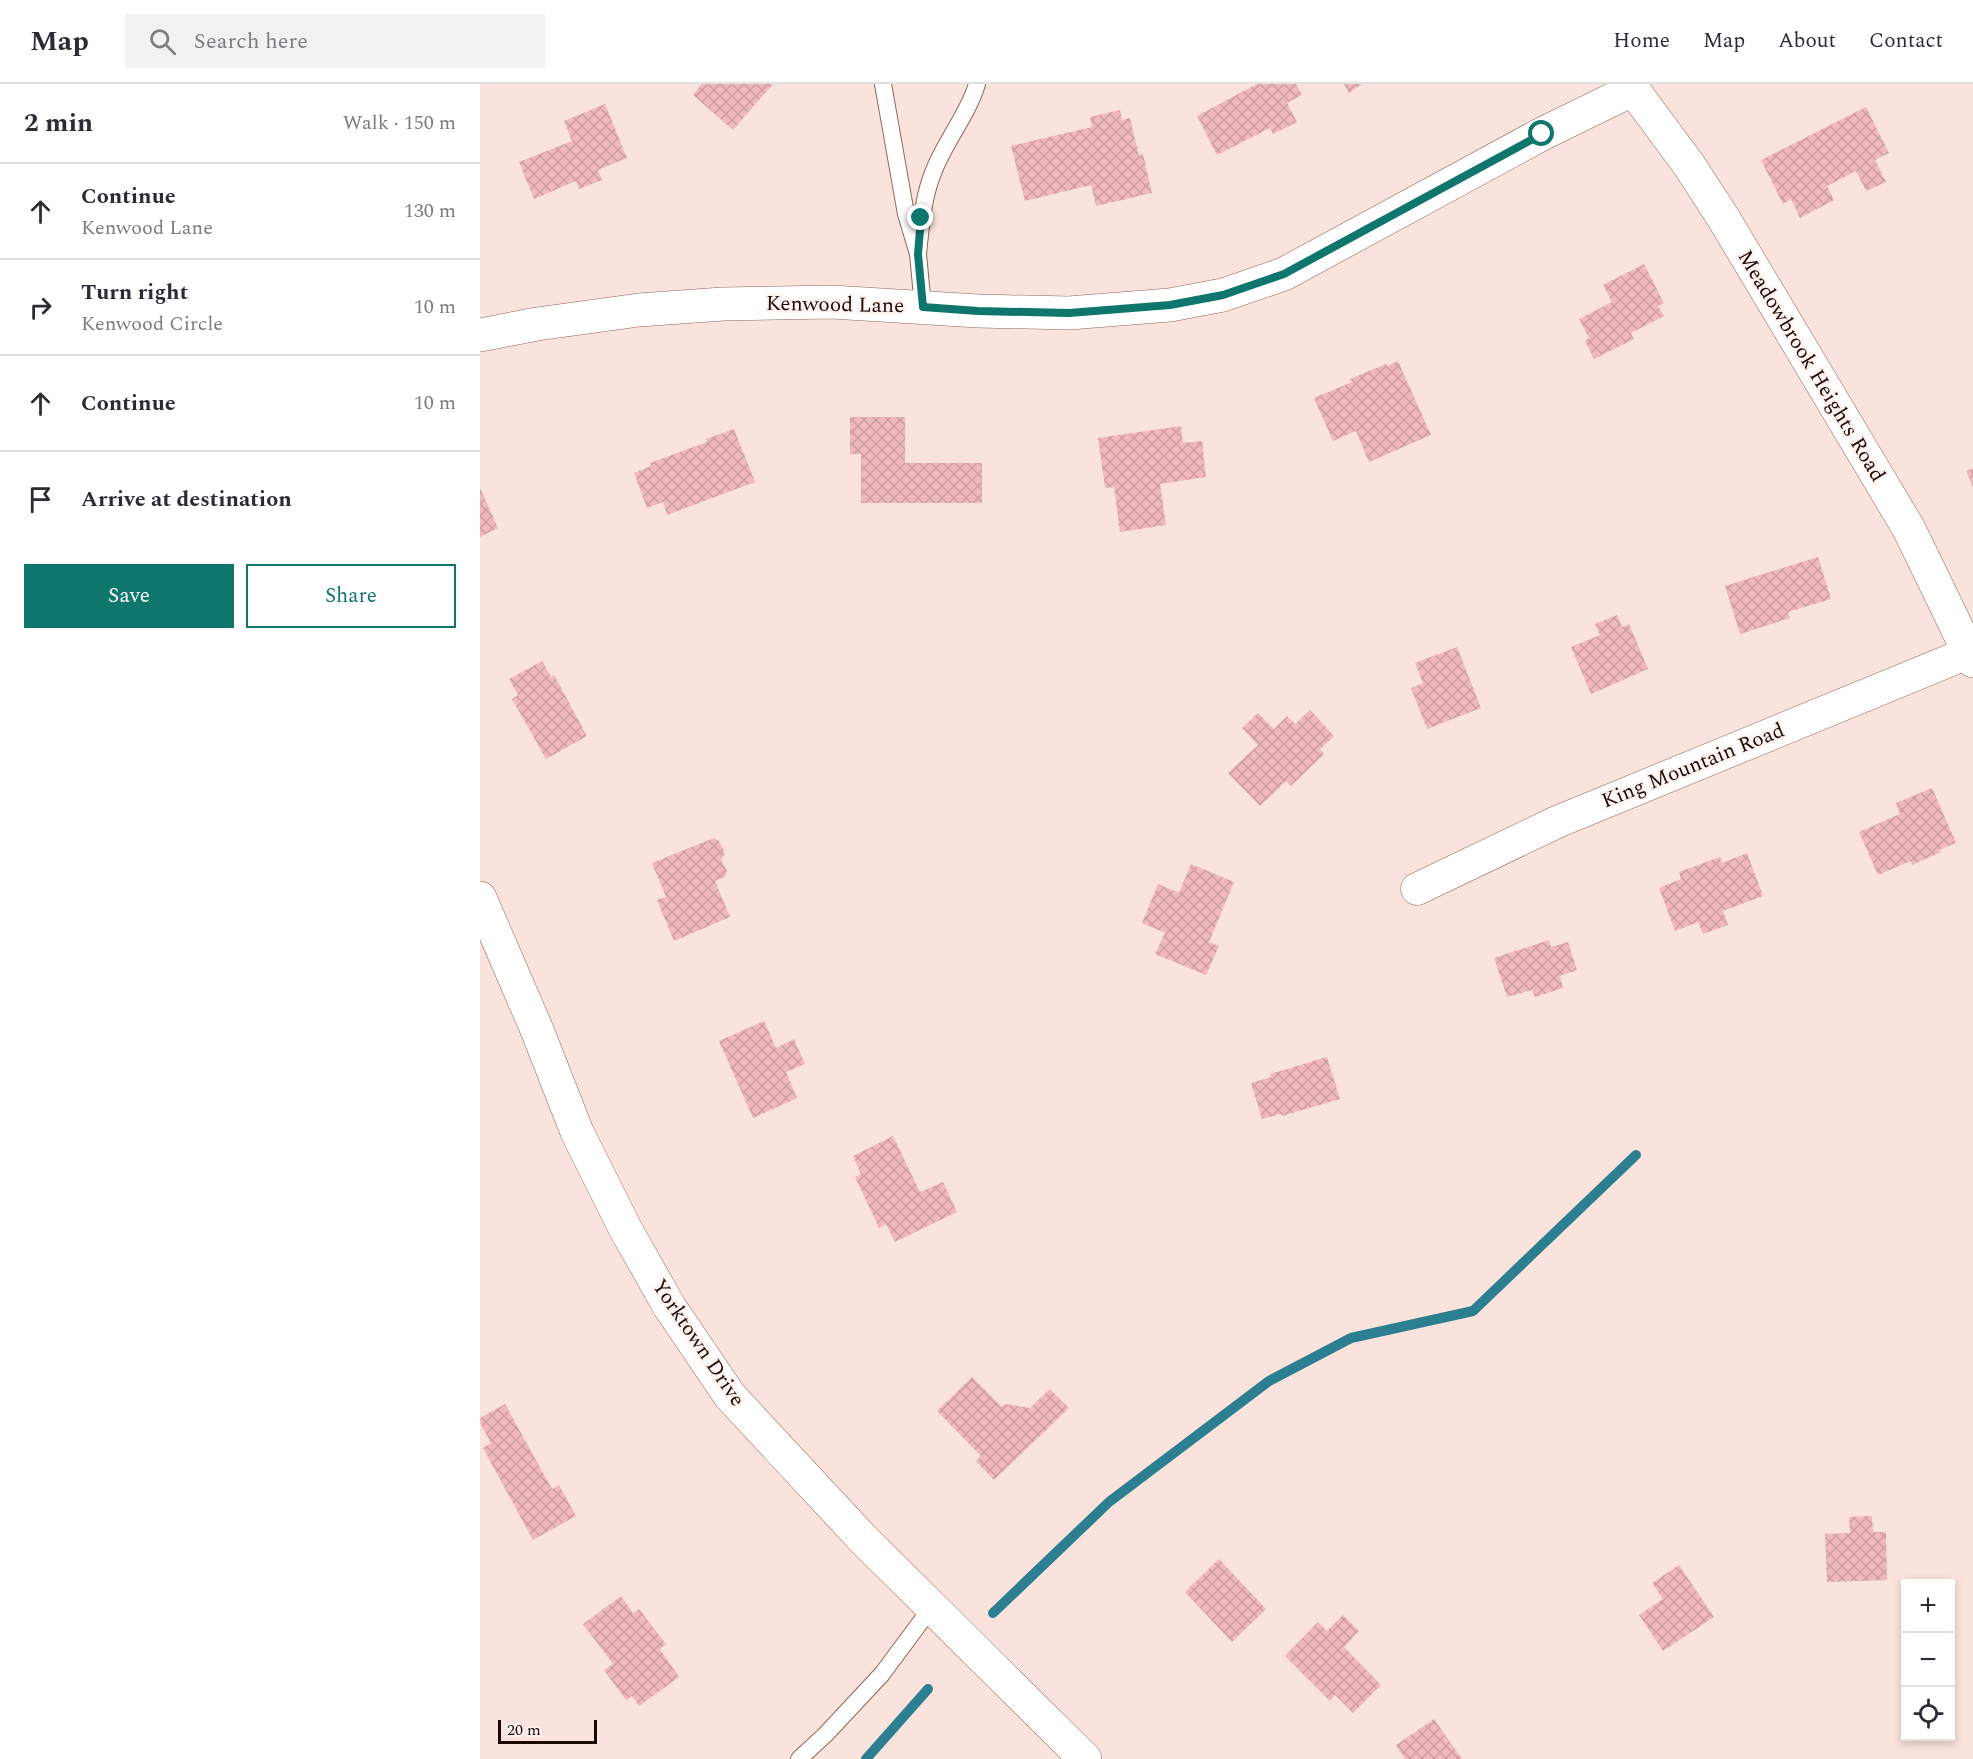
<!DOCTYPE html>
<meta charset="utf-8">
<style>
:root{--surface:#fff;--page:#f2f2f3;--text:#2b2b33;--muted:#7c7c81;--line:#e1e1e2;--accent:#0f766e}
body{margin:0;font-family:Spectral,serif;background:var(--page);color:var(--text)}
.controls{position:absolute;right:18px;bottom:18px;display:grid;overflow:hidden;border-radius:0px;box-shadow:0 3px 9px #0003}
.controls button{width:54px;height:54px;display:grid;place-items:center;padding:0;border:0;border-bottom:2px solid var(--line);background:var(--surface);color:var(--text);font:30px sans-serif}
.scale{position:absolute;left:18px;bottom:15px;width:99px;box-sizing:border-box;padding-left:6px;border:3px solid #1a0905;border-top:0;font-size:16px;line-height:21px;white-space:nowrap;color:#1a0905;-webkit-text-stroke:4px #fff3f0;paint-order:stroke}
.stop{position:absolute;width:18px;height:18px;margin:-14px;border:4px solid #0f766e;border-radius:50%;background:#fff}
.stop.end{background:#0f766e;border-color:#fff;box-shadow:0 2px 6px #0008}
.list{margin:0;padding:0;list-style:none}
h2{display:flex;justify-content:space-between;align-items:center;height:78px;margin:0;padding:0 24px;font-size:26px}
h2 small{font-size:20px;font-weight:400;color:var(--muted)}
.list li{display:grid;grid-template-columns:39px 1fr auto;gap:18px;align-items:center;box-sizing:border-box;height:96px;padding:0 24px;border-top:2px solid var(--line)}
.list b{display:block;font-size:22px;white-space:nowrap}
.list p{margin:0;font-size:20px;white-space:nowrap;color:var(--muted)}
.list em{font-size:20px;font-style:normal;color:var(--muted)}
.actions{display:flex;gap:12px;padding:18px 24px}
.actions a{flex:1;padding:14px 0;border:2px solid var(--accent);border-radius:0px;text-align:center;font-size:21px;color:var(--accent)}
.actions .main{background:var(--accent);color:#fff}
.icon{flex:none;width:33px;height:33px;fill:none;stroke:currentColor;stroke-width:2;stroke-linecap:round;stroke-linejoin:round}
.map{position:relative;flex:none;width:1493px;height:1675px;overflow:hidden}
header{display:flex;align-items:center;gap:36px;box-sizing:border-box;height:84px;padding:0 30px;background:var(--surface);border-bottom:2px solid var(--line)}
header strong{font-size:28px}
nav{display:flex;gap:33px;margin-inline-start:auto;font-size:21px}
.search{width:420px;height:54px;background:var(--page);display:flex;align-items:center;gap:15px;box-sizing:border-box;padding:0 21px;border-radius:0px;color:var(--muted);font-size:22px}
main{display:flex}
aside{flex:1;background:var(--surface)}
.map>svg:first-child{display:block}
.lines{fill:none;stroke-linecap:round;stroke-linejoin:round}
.stream{stroke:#2b7f90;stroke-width:10}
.building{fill:url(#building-cross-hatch)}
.lane-casing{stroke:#926356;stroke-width:18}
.street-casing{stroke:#926356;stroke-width:33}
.secondary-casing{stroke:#926356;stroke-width:34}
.lane{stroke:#fff;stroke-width:16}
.street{stroke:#fff;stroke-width:32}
.secondary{stroke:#fff;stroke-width:33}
.route{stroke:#0f766e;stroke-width:8}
.labels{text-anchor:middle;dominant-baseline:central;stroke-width:5;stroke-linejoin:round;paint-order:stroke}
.street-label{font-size:21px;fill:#1a0905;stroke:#fff3f0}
</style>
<header>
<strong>Map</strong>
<div class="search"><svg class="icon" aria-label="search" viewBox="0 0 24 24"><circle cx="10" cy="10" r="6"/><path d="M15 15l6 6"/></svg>Search here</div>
<nav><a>Home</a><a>Map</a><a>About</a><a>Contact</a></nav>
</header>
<main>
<aside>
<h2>2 min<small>Walk · 150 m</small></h2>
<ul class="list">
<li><svg class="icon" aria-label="ahead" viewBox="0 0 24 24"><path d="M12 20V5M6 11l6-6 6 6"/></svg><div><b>Continue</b><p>Kenwood Lane</p></div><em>130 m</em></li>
<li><svg class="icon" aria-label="right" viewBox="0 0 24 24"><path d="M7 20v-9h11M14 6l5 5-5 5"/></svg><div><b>Turn right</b><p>Kenwood Circle</p></div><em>10 m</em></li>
<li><svg class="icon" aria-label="ahead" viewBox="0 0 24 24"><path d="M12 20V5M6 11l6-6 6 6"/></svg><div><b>Continue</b></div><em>10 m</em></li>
<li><svg class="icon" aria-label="arrive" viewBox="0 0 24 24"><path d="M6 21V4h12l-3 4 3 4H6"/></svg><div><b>Arrive at destination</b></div></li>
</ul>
<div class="actions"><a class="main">Save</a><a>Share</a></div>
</aside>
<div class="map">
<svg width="1493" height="1675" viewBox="0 0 1493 1675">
<defs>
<pattern id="building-cross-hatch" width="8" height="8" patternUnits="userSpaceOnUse" patternTransform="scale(1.5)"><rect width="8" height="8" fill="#f0b8bb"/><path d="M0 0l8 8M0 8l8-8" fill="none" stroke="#cd9d9f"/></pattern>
</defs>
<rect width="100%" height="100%" fill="#fae3dd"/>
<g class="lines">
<path class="stream" d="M513,1529l116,-111 160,-121 82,-43 122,-27 163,-156
M386,1675l62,-70"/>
</g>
<path class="building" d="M222,0h71l-40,46 -40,-35z
M777,0h39l6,11 -15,8 10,19 -24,12 -3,-6 -53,27 -20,-39z
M864,0h18l-13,9z
M125,20l22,54 -29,12 4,10 -23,9 -3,-8 -42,18 -15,-37 53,-21 -8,-20z
M1386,23l23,46 -14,7 11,22 -20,9 -10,-20 -29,15 7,14 -34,18 -9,-19 -8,5 -22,-44z
M640,26l2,10 8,-2 9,38 4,-2 9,39 -56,13 -5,-21 -66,16 -14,-55 81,-19 -2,-10z
M1164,180l20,39 -6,3 6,10 -33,17 3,6 -40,20 -9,-18 4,-3 -10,-19 33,-17 -9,-17z
M918,277l33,74 -62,27 -13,-31 -23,10 -19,-43 38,-16 -2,-3 36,-15 1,2z
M370,333h55v46h77v40h-121v-49h-11z
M701,342l2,17 19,-2 4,36 -46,7 6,41 -46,7 -6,-45 -9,1 -7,-50z
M254,345l21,53 -88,33 -4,-13 -16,6 -13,-35 17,-7 -1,-3 57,-21 -1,-3z
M1493,384v19l-7,-16z
M0,404l18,40 -18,9z
M1338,473l13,42 -43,13 2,6 -50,16 -15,-48z
M1137,531l5,12 7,-3 19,45 -57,25 -20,-47 29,-12 -5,-11z
M977,563l24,61 -54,21 -16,-41 12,-5 -8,-20z
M62,577l9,16 3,-2 33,61 -41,23 -34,-60 6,-4 -9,-16z
M830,626l24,26 -14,13 4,5 -33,32 -5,-5 -26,25 -32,-33 30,-28 -16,-17 16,-15 16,16 13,-13 8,8z
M1452,704l24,55 -17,7 2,2 -29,13 -1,-4 -33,14 -19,-43 41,-18 -4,-11z
M234,754l5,3 6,12 -4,7 6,11 -2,6 -10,4 15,36 -56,24 -17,-41 9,-3 -14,-34z
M1267,769l16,43 -40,15 5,14 -25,9 -5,-12 -23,9 -16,-43 22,-9 -2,-7 41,-15 2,6z
M711,780l43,18 -25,60 10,4 -13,29 -51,-21 10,-21 -23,-10 16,-39 21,9z
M1069,856l2,7 17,-5 9,28 -17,6 3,12 -28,9 -3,-7 -25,7 -13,-39z
M284,937l12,27 18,-9 11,25 -19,8 11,26 -44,20 -34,-77z
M847,973l13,42 -58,17 -1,-2 -19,5 -11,-36 20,-6 -1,-3z
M413,1052l27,56 23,-10 14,30 -62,30 -9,-18 -7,4 -24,-51 6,-3 -8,-18z
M492,1293l30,30 3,-3 25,4 20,-19 19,19 -75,72 -18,-19 5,-5 -44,-45z
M25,1320l47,85 7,-4 17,31 -43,24 -50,-92 8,-5 -11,-20v-5z
M1392,1432l1,16h13l1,48 -60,2 -2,-48 25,-1 -1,-16z
M739,1475l47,50 -34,33 -47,-50z
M1199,1481l35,52 -51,34 -24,-36 24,-16 -11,-16z
M141,1512l12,17 6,-4 27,35 -6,5 19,28 -40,29 -7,-10 -6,4 -22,-30 9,-6 -30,-40z
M863,1531l16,16 -15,16 37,38 -28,28 -18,-18 -5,6 -45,-45 33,-34 9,9z
M954,1635l28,40h-57l-9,-14z"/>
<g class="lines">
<g class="lane-casing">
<path id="lane" d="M403,0l23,130 12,40c3,-29 5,-59 17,-86 11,-27 35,-58 42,-84
M438,170l5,53
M319,1675l27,-25 56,-60 49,-66"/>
</g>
<g class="street-casing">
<path id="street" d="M937,805l140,-67 416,-171"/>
</g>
<g class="secondary-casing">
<path id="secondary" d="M1149,0l60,81 35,54 185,310 64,132
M0,251l57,-11 102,-14 84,-6 109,-2 146,9 91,2 101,-8 53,-10 61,-21 258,-140 92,-45
M0,814l57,132 40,102 49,98 43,76 61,90 133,143 222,220"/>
</g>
<use href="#lane" class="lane"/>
<use href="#street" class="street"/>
<use href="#secondary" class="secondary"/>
</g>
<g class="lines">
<path class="route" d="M441,134l-3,36 5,53 55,4 91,2 101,-8 53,-10 61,-21 258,-140"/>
</g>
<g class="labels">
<g class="street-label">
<text transform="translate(355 221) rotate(1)">Kenwood Lane</text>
<text transform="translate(1331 282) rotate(59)">Meadowbrook Heights Road</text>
<text transform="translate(1213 682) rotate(-22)">King Mountain Road</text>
<text transform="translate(218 1259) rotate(56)">Yorktown Drive</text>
</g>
</g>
</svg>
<div class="controls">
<button>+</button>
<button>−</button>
<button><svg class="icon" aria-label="locate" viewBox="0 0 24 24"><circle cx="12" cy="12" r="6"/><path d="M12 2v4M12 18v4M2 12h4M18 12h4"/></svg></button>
</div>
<div class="scale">20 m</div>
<div class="stop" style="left:1062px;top:50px"></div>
<div class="stop end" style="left:441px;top:134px"></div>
</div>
</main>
